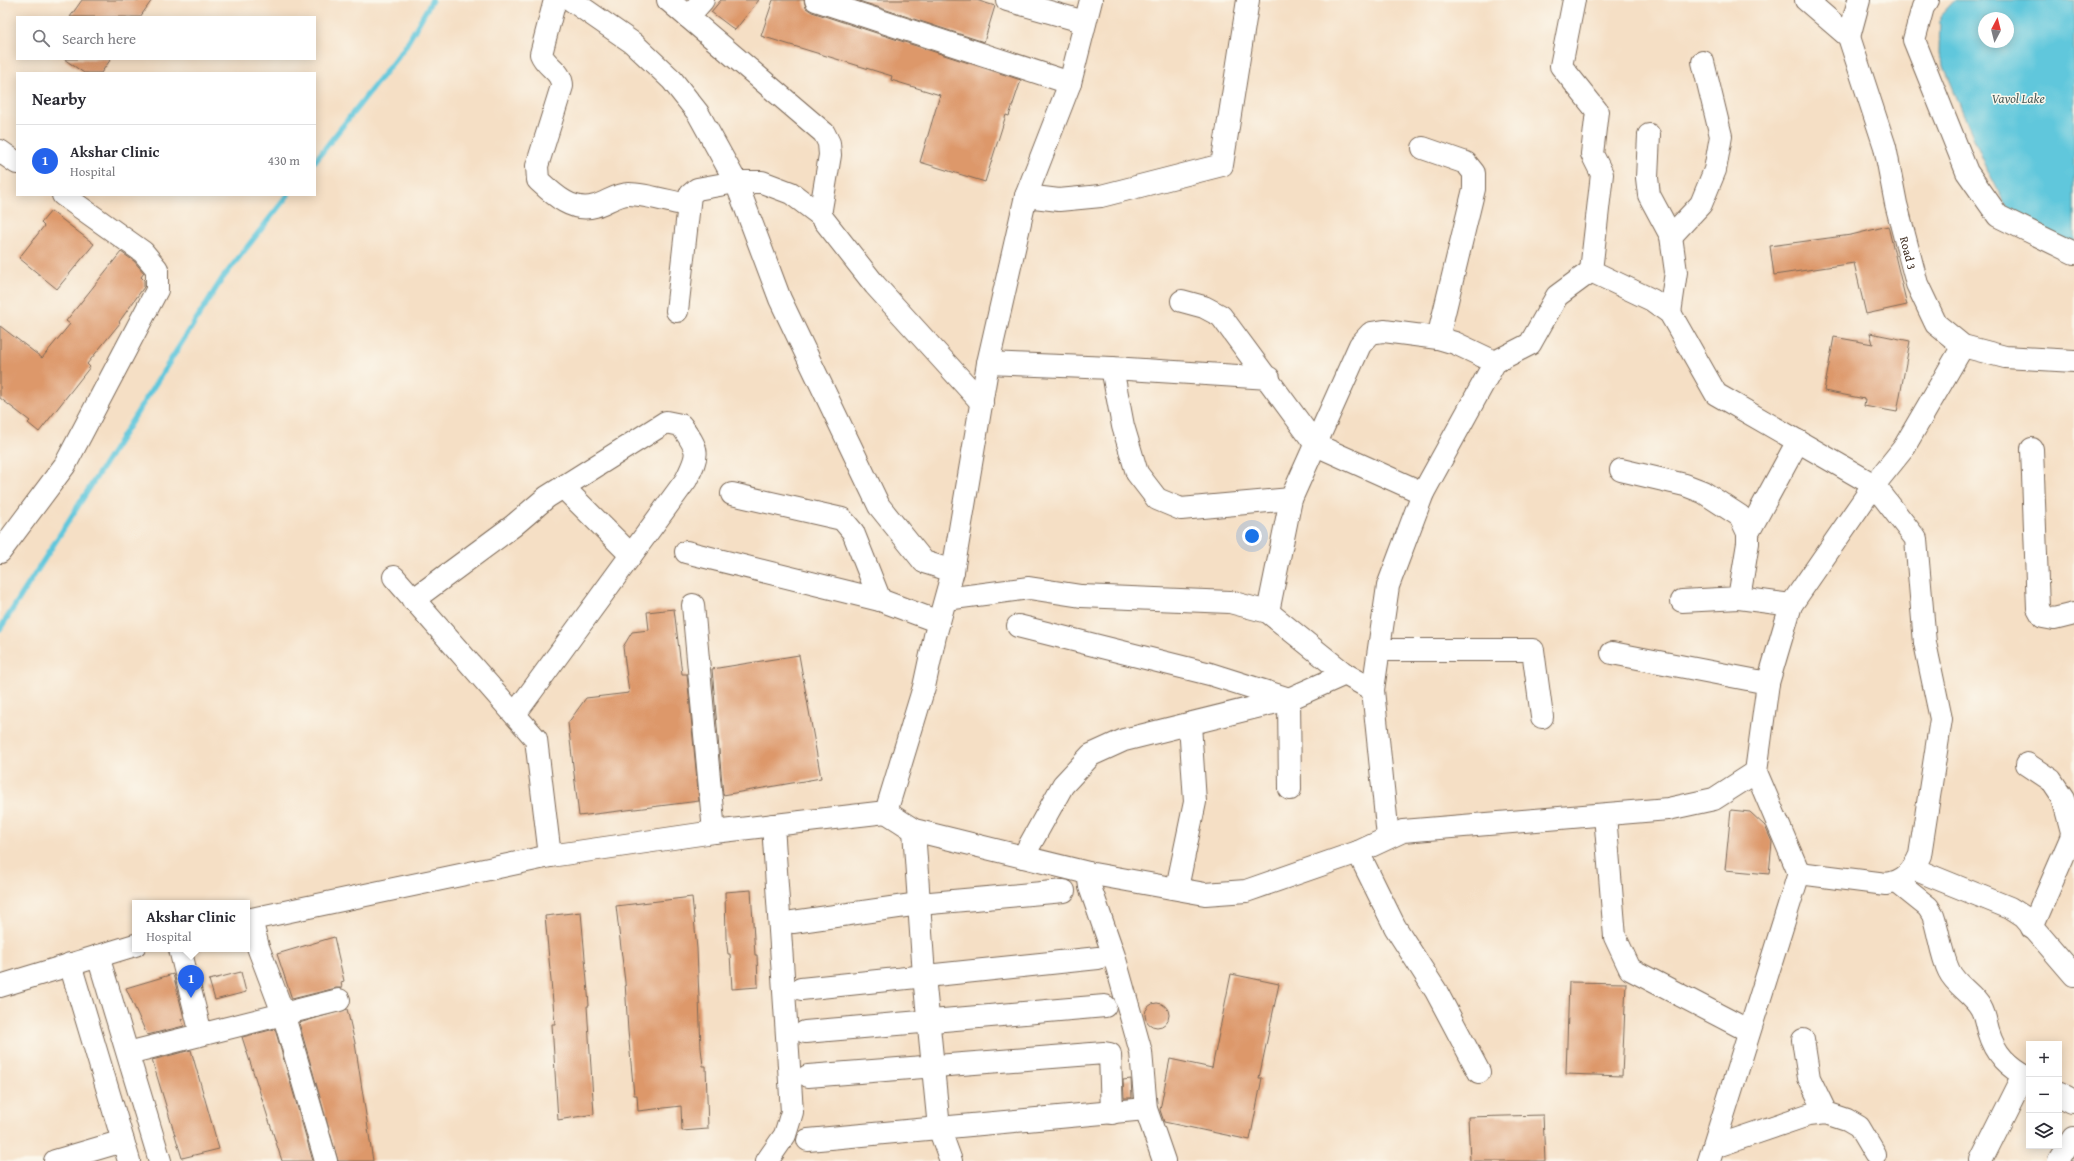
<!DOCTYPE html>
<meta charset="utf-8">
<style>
:root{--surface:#fff;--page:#f2f2f3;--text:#2b2b33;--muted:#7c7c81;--line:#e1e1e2;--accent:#2563eb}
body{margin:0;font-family:"Gentium Book Plus",serif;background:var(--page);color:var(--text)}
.controls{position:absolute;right:12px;bottom:12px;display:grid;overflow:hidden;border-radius:0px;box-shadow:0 2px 10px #0003}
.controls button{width:36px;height:36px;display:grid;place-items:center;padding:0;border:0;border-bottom:1px solid var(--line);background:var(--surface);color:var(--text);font:20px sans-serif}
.compass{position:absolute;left:1978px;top:12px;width:36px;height:36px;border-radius:50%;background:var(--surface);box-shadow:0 2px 10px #0003;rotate:7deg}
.you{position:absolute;left:1252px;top:536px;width:14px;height:14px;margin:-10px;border:3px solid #fff;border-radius:50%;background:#1a73e8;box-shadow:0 0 0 6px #1a73e833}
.badge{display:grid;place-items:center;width:26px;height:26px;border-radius:50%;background:var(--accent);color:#fff;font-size:13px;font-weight:700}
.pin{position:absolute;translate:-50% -33px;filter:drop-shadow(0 1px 2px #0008)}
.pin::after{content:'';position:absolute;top:21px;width:14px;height:12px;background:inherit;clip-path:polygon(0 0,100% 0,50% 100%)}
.popup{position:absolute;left:132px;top:900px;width:118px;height:52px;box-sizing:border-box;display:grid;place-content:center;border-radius:0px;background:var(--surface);filter:drop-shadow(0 1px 3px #0005);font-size:13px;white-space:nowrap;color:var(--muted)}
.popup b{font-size:15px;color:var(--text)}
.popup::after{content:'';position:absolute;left:50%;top:100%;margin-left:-8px;border:8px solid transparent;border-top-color:var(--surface)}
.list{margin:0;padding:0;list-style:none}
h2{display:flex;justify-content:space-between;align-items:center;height:52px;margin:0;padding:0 16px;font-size:17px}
h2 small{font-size:13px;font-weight:400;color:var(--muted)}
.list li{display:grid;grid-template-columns:26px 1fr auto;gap:12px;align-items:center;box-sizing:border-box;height:72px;padding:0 16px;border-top:1px solid var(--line)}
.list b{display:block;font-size:15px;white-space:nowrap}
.list p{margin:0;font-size:13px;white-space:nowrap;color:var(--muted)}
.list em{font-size:13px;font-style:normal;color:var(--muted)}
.icon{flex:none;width:22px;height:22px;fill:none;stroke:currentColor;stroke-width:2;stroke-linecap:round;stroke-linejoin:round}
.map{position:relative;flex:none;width:2074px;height:1161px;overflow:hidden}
.search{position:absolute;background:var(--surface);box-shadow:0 2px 10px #0003;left:16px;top:16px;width:300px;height:44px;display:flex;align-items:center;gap:10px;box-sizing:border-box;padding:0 14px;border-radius:0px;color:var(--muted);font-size:15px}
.panel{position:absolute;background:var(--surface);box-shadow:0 2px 10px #0003;left:16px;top:72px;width:300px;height:124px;border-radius:0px}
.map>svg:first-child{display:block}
.water{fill:#60c7dc;stroke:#4e787d;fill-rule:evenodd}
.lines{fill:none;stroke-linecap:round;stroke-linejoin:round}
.stream{stroke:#60c7dc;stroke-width:5.5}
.building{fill:#dd986a}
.minor-casing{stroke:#7c6958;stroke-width:24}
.minor{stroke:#fff;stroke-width:22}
.labels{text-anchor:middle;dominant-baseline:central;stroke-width:3;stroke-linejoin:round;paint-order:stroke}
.street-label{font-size:12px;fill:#3b2a1e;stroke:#fbf7ec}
.water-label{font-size:13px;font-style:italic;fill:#465957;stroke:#fbf7ec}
</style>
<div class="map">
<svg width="2074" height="1161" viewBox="0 0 2074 1161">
<rect width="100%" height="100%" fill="#fbf7ec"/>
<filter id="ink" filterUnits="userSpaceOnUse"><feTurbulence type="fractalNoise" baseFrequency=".025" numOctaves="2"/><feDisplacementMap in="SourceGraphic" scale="8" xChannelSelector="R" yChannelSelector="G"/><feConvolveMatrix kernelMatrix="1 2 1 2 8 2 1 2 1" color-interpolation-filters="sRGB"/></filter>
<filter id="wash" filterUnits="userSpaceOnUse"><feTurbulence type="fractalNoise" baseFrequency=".012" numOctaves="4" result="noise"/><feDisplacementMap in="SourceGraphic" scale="16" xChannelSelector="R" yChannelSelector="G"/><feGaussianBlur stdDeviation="0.9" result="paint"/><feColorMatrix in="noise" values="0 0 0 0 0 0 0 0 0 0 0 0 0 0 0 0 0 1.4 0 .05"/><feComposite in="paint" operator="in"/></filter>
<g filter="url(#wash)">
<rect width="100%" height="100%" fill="#f5dfc5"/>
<path class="water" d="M1955,0h119v247l-66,-38 -19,-36 -21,-48 -29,-71 1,-38zM1984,18h24v24h-24z"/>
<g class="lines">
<path class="stream" d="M315,161l90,-114 27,-47
M0,629l222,-350 66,-84"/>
</g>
<g id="blocks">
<path class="building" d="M82,0h70l-12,17h-70z
M721,0h38l-24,30 -24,-18z
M773,0h31l2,8 6,4 209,68 -12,36 -3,-1 -21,67 -65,-20 20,-67 -49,-15 1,-4 -131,-40z
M856,0h120l19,6 -11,36z
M64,59h47l-10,14h-17z
M51,211l43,33 -37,45 -38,-31 25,-32 -3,-3z
M1888,226l19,79 -41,9 -12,-51 -80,12 -4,-29 81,-11z
M121,252l13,9 10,12 -3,4 3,3v7l-25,35 1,1 -33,41 3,3 -51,65 -11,-9 2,-2 -30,-23v-72l42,32 28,-34 -4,-3z
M1870,333l40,8 -13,71 -33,-6 1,-7 -41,-8 10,-54 39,7z
M674,609l8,65h5l12,127 -120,15 -11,-93 18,-25 43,-5 -6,-46 9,-15 17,-2 -2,-18z
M799,655l22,123 -98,17 -11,-126z
M1731,810l19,2 15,14 7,16 -3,32 -44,-4z
M751,890l4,65h2l1,32 -26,2 -2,-35h-2l-2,-16 -1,-46z
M692,897l5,52 4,99 2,18h3l2,63 -26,2 -1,-25 -43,5 -1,-16h-3l-6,-64 -3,-49 -9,-76z
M581,912l7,81 1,13h-2l7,108 -36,6 -6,-96h3l-10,-108z
M334,937l10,44 -3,1 1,6h-6l-44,11 -15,-45z
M241,972l5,20 -31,8 -6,-20z
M173,974l11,44 -3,1 3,7 -37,9 -21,-47z
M1231,974l48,10 -20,94h3l-12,62 -86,-18 -4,-12 10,-51 42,9z
M1569,982l57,1 -4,93 -56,-2z
M1145 1015a12 12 0 1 1 24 0a12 12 0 1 1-24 0Z
M347,1009l8,34 18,118h-35l-39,-138z
M275,1029l38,132h-31l-40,-124z
M191,1050l28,99 -37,9 -30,-98z
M1131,1079l1,19h-8l-1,-18z
M1543,1115l2,46h-75l-2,-44z"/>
</g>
</g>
<g filter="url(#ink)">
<use href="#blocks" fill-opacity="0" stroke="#7c6958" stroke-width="1"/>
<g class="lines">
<g class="minor-casing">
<g id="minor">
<path d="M555,0l-14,54c5,13 21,17 21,32l-25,80 1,14c15,14 34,33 57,26 11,-3 22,-12 34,-12 16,0 42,8 58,11"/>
<path d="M571,0l62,43 39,37 26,33 38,69 44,117 99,207 45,56 29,9"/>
<path d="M668,0l156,133 5,10 1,12 -10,60"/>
<path d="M816,0l254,83"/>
<path d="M1007,0l78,22"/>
<path d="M1574,0l-13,66 36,45 -5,43 10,20 -11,97 61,29 18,13 46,81 158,91 42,54 9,104 16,76 -21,136c-7,16 -16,27 -34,29l-87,-11"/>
<path id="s1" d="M1806,0l43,37 36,110 11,57 21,80 19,40 27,22 42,11 69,4"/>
<path d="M1928,0l-5,7 -9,33 53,132 31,44 76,37"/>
<path d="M688,17l15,-17"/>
<path d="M1849,37l10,-37"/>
<path d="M1649,135l-2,43 2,17 22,41 5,36 -6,41"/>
<path d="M1423,148l43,15 8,10v16l-36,149"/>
<path d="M0,151l17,12"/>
<path d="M1026,196l33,4 42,-4 121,-31 26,-165"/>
<path d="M1671,236l30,-32 14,-34 6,-34 -18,-74"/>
<path d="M1182,301l22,6 17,9 95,129 107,48"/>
<path d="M677,311l13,-116 7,-6 39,-7h26l29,11 29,22 55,70 107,118"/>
<path d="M988,363l124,5 157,10"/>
<path d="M1112,368l11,58 14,47 20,26 24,10 110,-10"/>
<path d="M2032,449l6,159 5,9 11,2 20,-5"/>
<path d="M1621,470l64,15 18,7 37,24 8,17v10l-9,55 -57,3"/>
<path d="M563,487l68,68"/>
<path d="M732,494l110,25 11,13 27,68"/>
<path d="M1748,533l50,-92"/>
<path d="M0,552l65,-87 92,-175v-21l-14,-17 -80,-57"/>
<path d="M686,552l194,48 59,22"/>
<path d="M394,577l142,162 14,117"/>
<path d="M1739,598l52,7"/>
<path d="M946,599l83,-11 52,8 149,6 38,10 77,62 28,16"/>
<path d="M413,600l100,-74 34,-29 119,-75 15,3c18,26 19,27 5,55l-171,234"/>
<path d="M693,605l21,227"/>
<path d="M1268,612l23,-113 69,-154 11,-12 13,-2 54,7 17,5 40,19"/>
<path d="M1018,626l192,48 79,25 1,90"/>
<path d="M1380,650h153l9,67"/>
<path d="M1612,653l156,30"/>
<path d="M2027,764l24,16 12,18 9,34 -1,6 -39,90"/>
<path d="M886,812l28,18 174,43 117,21 41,-3 112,-39 45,-21 265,-22 46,-10 42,-27"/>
<path d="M1605,815l10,122 15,32 119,62"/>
<path d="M914,830l10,146 15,152 12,33"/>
<path d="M1388,837l-15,-147 15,-104 35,-93 72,-131 35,-18 27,-48 34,-25"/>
<path d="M1358,852l37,75 41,64 43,81"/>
<path d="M1023,857l40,-72 28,-30 33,-15 165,-41 56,-25"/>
<path d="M1914,869l96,39 14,9 50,58"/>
<path d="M1088,873l2,14 24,69 27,96 5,57 18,52"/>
<path d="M1898,883l30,24 5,8c6,17 8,40 16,56 7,15 24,22 32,37 4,7 5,16 7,23 7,24 20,36 41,47"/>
<path d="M1177,888l18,-86 -5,-78"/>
<path d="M251,919l7,28 25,66 43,148"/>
<path d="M247,920l303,-64 164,-24 172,-20 38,-125 11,-51 18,-65 35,-208 38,-167 44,-113 21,-83"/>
<path d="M793,922l126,-18 145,-13"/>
<path d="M180,949l21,85"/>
<path d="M98,956l62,205"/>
<path d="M70,964l59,197"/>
<path d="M0,986l135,-41"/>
<path d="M801,989l297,-31"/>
<path d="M805,1032l300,-26"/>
<path d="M1803,1040l6,38 17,35"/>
<path d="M128,1053l211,-53"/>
<path d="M808,1076l296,-23 6,1 2,59"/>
<path d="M2059,1094l15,8"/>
<path d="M808,1140l338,-31"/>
<path d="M1714,1147l94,-32 18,-2 21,7 12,7 16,27"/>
<path d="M55,1161l68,-20"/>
<path d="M767,1161l18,-26 7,-23 -19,-287"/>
<path d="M1709,1161l90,-288 -43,-101 12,-89 23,-78 83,-120 29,-36 60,-103"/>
<path d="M1981,1161l43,-86"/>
<path d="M2059,1161l15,-24"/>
</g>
</g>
<use href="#minor" class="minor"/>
</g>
</g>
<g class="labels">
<g class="street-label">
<text stroke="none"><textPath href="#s1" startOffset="281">Road 3</textPath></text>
</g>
<g class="water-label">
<text x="2018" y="98">Vavol Lake</text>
</g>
</g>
</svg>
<div class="controls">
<button>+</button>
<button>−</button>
<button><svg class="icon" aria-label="layers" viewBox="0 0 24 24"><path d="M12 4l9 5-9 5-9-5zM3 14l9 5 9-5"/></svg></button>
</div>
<svg class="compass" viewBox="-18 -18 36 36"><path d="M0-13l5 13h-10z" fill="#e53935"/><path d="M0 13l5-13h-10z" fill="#7c7c81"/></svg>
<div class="you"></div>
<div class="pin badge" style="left:191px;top:998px">1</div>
<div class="popup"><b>Akshar Clinic</b>Hospital</div>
<div class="search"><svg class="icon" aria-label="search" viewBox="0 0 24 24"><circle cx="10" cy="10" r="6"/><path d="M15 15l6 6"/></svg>Search here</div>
<section class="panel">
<h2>Nearby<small></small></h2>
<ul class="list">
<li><span class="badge">1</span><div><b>Akshar Clinic</b><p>Hospital</p></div><em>430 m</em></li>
</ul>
</section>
</div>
